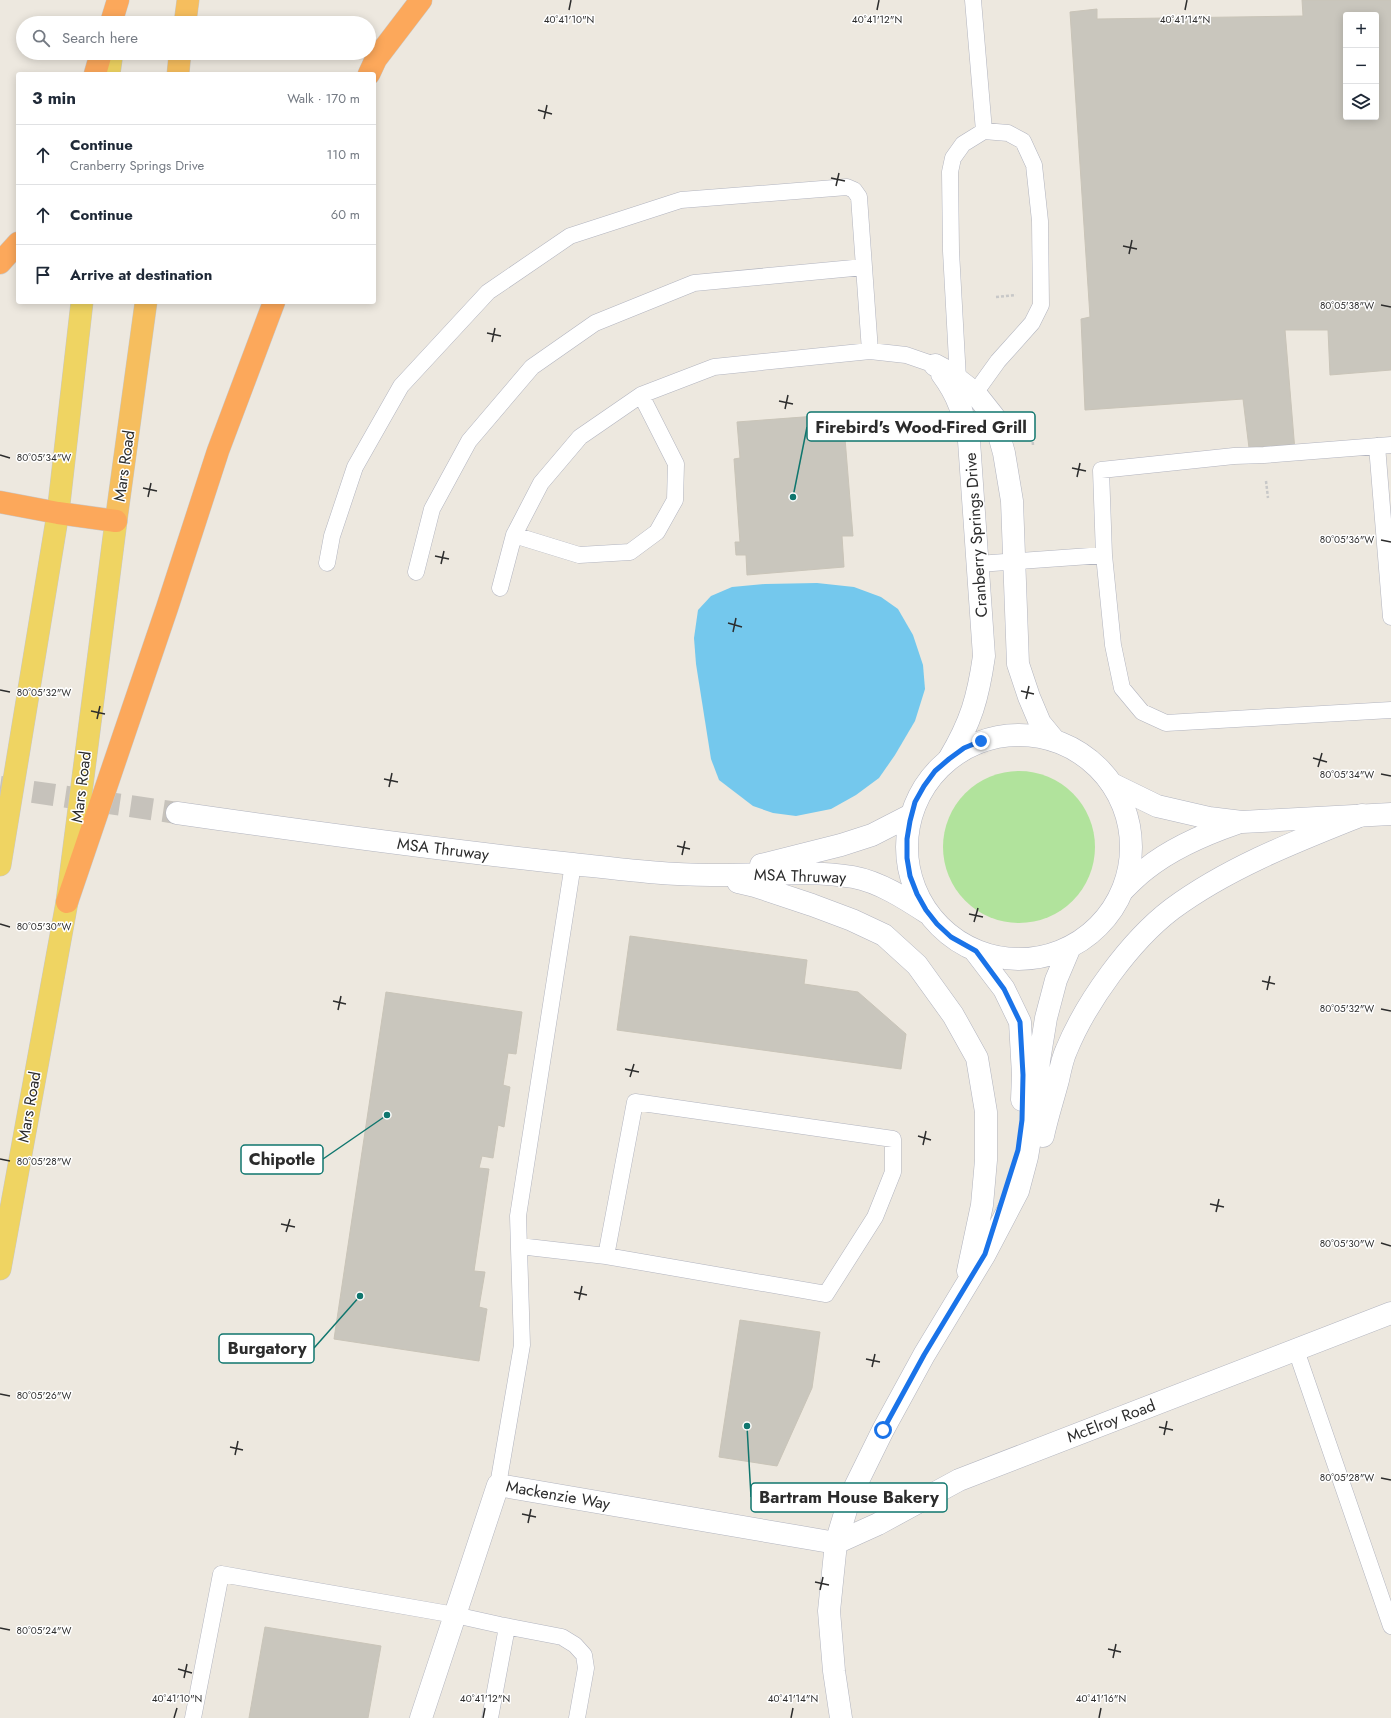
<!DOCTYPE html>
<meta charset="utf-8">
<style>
:root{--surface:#fff;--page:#f6f6f7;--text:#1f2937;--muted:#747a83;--line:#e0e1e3}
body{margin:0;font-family:Jost,sans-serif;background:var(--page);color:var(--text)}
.controls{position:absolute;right:12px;top:12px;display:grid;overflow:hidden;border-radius:4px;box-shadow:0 2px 10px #0003}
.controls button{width:36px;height:36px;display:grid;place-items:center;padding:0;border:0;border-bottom:1px solid var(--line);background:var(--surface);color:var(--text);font:20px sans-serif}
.stop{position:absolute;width:12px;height:12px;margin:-9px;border:3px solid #1a73e8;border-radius:50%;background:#fff}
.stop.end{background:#1a73e8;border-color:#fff;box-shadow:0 1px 4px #0008}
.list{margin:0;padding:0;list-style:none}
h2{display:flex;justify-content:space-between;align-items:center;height:52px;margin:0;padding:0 16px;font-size:17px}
h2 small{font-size:13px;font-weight:400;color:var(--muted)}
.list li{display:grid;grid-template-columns:26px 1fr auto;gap:12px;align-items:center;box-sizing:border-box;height:60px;padding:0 16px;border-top:1px solid var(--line)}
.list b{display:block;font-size:15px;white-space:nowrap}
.list p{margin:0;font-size:13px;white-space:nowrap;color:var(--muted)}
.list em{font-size:13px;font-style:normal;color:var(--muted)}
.icon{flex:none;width:22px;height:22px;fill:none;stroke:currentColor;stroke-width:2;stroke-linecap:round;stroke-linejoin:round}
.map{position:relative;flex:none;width:1391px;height:1718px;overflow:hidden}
.search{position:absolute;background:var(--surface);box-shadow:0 2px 10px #0003;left:16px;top:16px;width:360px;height:44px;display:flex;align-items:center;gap:10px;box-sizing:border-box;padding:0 14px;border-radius:22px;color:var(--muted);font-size:15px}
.panel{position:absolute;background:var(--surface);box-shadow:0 2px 10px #0003;left:16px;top:72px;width:360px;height:232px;border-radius:4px}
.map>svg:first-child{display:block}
.green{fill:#b1e39c}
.water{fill:#74c8ed}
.building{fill:#c9c6bd;stroke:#c9c4b8;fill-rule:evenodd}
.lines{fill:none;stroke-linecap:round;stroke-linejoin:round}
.tertiary-tunnel{stroke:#c6c2bb;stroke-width:22;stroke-dasharray:22 11;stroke-linecap:butt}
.service-casing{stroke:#b2b4bf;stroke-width:17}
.minor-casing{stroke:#b2b4bf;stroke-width:23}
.tertiary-casing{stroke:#b2b4bf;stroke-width:23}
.primary-casing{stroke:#c8c8c8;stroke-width:23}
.trunk-casing{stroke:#c8c8c8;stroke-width:23}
.motorway-casing{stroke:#c8c8c8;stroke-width:23}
.path{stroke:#c8c8c8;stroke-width:2.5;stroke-dasharray:3 2;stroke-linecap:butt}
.service{stroke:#fff;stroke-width:16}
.minor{stroke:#fff;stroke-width:22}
.tertiary{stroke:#fff;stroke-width:22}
.primary{stroke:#efd462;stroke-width:22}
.trunk{stroke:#f6be5e;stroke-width:22}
.motorway{stroke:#fca85b;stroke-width:22}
.route{stroke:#1a73e8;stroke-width:5}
.ticks{fill:none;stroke:#2c2c2c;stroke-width:1.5}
.labels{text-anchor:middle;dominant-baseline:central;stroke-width:3;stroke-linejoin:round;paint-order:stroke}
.street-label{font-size:16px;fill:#2c2c2c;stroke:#fff}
.ticks-label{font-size:10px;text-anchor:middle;fill:#2c2c2c;stroke:#fff;stroke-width:3;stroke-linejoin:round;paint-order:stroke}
.leader{fill:none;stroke:#0f766e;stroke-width:1.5}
.callout-dot{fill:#0f766e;stroke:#fff;stroke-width:1.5}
.callout{fill:#fff;stroke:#0f766e;stroke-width:1.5}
.callout-label{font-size:17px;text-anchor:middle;font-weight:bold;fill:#2c2c2c}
</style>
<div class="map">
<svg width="1391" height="1718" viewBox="0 0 1391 1718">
<rect width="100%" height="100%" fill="#ede8df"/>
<path class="green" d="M943 847a76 76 0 1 1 152 0a76 76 0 1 1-152 0Z"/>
<path class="water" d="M817,583l37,4 27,10 17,12 15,26 10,30 2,24 -10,32 -20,34 -16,23 -23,17 -25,14 -35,7 -23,-3 -20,-7 -34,-26 -8,-21 -15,-95 -2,-26 4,-28 13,-14 21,-9 33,-3z"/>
<path class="building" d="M1302,0h89v370l-61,5 -2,-45h-43l10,121 -45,5 -7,-57 -158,11 -4,-91 9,-2 -20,-305 27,-3v10l206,-3zM1346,15h30v102h-30z
M843,414l10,122h-11l2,31 -97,8 -1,-20h-10l-1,-13h5l-6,-83 6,-1 -3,-36z
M630,936l177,24 -3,24 54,8 48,42 -5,35 -284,-39z
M386,992l136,20 -6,42 -8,-1 -5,32 7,2 -6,40 -6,-2 -5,33 -11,-2 -3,12 10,1 -15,102 11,1 -6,35 8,2 -8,52 -145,-22z
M740,1320l80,12 -8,56 -35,78 -58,-9z
M265,1627l116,19 -13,72h-119z"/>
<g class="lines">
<path class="tertiary-tunnel" d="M0,787l177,26"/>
<g class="service-casing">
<path id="service" d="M973,0l11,131
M958,379l-7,-128 -1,-79 3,-14 10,-14 21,-13 24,2 15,8 11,24 6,56 1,84 -9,18 -34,38 -23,32
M1377,446l14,171
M514,535l65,20 51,-3 27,-20 18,-32 1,-36 -35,-69
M1104,555l-3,-85 133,-14 30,-1 127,-10
M327,563l5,-27 23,-69 46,-81 87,-94 82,-56 111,-36 166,-13 7,3 5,7 11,154
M978,564l126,-9 9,90 9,43 20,24 24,11 225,-13
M416,572l16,-63 37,-68 63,-74 63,-44 99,-40 170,-16
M500,588l14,-53 27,-52 39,-46 61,-42 73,-28 156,-16 36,4 29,10
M519,1246l87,10 220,38 49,-77 18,-45v-33l-258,-37 -29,154
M1296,1350l95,276
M498,1485l24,-140 -4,-129 55,-352
M193,1718l28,-144 234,41 45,10 62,12 13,8 9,10 2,13 -9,50
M490,1718l17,-91"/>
</g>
<g class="minor-casing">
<path id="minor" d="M935,365l13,7 27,21 19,24 10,36 8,48 6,163 11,33 11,26 14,17
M942,374c17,23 21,39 27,67l15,215c-6,42 -13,66 -35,103
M1112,784l45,22 52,12 33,4 149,-8
M1123,890c7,-7 15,-15 23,-21 26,-21 59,-35 91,-46
M421,1718l77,-233 338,58 42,-19 81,-44 432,-167"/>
</g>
<g class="tertiary-casing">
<path id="tertiary" d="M907 847a112 112 0 1 1 224 0a112 112 0 1 1-224 0Z
M177,813c132,19 264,37 396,51 46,5 92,11 138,11 47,1 95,-6 142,2 27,5 53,22 76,37
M761,865l80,-20 31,-10 39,-20
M738,882l17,4 57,19 40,15 32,15 33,30 36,50 24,43 9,54v48l-4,45 -14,66
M975,951l29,38 16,33 3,53 -1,25
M1043,1136c4,-19 10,-37 15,-56 2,-9 4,-20 8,-29 20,-49 64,-110 106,-142 57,-42 125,-68 190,-94
M841,1718l-7,-47 -5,-60 7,-68 14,-46 33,-67 41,-75 61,-101 33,-63 9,-34 8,-47 4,-49 7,-43 10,-38 14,-33"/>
</g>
<g class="primary-casing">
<path id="primary" d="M109,74l3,-21
M0,865l58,-352 24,-211
M0,1269l67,-367 49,-381"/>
</g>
<g class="trunk-casing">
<path id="trunk" d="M185,23l3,-23
M178,74l2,-21
M116,521l30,-219"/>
</g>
<g class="motorway-casing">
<path id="motorway" d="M111,23l7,-23
M95,74l6,-21
M369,74l7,-15 45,-59
M0,263l18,-20
M0,502l58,11 58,8
M67,902l100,-294 51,-157 56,-149"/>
</g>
<path class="path" d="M996,297l20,-2
M1032,427l1,19
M1266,481l2,17"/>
<use href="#service" class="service"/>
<use href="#minor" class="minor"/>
<use href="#tertiary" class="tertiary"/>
<use href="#primary" class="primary"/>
<use href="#trunk" class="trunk"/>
<use href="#motorway" class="motorway"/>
</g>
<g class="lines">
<path class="route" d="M883,1430l41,-75 61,-101 33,-104 4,-30 1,-45 -3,-53 -16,-33 -28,-38 -25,-14 -14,-13 -11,-14 -9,-16 -7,-18 -3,-18v-19l3,-18 5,-19 9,-16 11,-15 14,-12 15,-11 17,-7"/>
</g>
<path class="ticks" d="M569,10l2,-10M877,10l2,-10M1185,10l2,-10M538,110l14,4M544,119l3,-14M831,178l14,3M836,186l3,-13M1123,246l14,3M1129,254l3,-14M1381,305l10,2M487,333l14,3M492,342l3,-14M779,401l14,3M785,409l3,-14M0,455l10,3M1072,468l14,3M1077,477l3,-14M143,488l14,3M148,497l3,-14M1381,540l10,2M435,556l14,3M441,564l3,-13M728,623l14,4M733,632l3,-14M0,690l10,2M1021,691l13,3M1026,699l3,-13M91,711l14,3M97,719l3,-13M1313,758l14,4M1318,767l4,-14M1381,774l10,2M384,779l14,3M389,787l3,-14M677,846l13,3M682,855l3,-14M969,914l14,3M974,922l4,-14M0,924l10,3M1262,981l13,3M1267,990l3,-14M333,1001l13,3M1381,1009l10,2M338,1010l3,-14M625,1069l14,3M630,1077l4,-13M918,1136l13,4M923,1145l3,-14M0,1159l10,2M1210,1204l14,3M1216,1212l3,-13M281,1224l14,3M286,1232l4,-13M1381,1243l10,3M574,1292l13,3M579,1300l3,-14M866,1359l14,3M872,1367l3,-13M0,1394l10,2M1159,1427l14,3M1164,1435l3,-14M230,1447l13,3M235,1455l3,-14M1381,1478l10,2M522,1514l14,3M528,1523l3,-14M815,1582l14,3M820,1590l3,-13M0,1628l10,2M1108,1649l13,3M1113,1658l3,-14M178,1669l14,4M184,1678l3,-14M174,1718l3,-10M483,1718l2,-10M791,1718l2,-10M1099,1718l2,-10"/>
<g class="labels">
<g class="street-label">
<text transform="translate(124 466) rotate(-82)">Mars Road</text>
<text transform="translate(976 535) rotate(-94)">Cranberry Springs Drive</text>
<text transform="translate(81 787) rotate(-83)">Mars Road</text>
<text transform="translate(443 849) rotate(7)">MSA Thruway</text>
<text transform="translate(800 876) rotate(2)">MSA Thruway</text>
<text transform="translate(29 1107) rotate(-80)">Mars Road</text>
<text transform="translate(1111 1421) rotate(-21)">McElroy Road</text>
<text transform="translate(558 1495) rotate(10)">Mackenzie Way</text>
</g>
</g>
<g class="ticks-label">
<text x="569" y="23">40°41'10"N</text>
<text x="877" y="23">40°41'12"N</text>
<text x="1185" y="23">40°41'14"N</text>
<text x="1347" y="309">80°05'38"W</text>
<text x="44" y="461">80°05'34"W</text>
<text x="1347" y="543">80°05'36"W</text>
<text x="44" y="696">80°05'32"W</text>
<text x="1347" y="778">80°05'34"W</text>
<text x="44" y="930">80°05'30"W</text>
<text x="1347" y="1012">80°05'32"W</text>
<text x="44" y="1165">80°05'28"W</text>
<text x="1347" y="1247">80°05'30"W</text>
<text x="44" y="1399">80°05'26"W</text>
<text x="1347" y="1481">80°05'28"W</text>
<text x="44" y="1634">80°05'24"W</text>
<text x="177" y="1702">40°41'10"N</text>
<text x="485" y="1702">40°41'12"N</text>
<text x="793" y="1702">40°41'14"N</text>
<text x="1101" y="1702">40°41'16"N</text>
</g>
<path class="leader" d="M793 497L807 427M387 1115L323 1159M360 1296L314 1348M747 1426L751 1497"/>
<g class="callout-dot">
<circle cx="793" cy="497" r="4"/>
<circle cx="387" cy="1115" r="4"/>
<circle cx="360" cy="1296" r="4"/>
<circle cx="747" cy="1426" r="4"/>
</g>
<g class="callout">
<rect x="807" y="412" width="228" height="29" rx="4"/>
<rect x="241" y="1145" width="82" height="29" rx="4"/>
<rect x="219" y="1334" width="95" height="29" rx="4"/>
<rect x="751" y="1483" width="196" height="29" rx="4"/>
</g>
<g class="callout-label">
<text x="921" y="433">Firebird's Wood-Fired Grill</text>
<text x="282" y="1165">Chipotle</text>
<text x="267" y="1354">Burgatory</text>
<text x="849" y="1503">Bartram House Bakery</text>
</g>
</svg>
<div class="controls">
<button>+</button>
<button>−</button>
<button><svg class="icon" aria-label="layers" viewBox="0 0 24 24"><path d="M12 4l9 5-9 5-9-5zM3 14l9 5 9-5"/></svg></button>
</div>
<div class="stop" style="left:883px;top:1430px"></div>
<div class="stop end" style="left:981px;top:741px"></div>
<div class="search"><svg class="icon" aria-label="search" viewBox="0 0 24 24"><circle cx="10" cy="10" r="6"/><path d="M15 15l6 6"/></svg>Search here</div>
<section class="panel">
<h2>3 min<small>Walk · 170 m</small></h2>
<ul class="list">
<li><svg class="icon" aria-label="ahead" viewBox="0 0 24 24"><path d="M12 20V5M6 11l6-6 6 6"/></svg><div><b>Continue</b><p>Cranberry Springs Drive</p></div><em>110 m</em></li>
<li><svg class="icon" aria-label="ahead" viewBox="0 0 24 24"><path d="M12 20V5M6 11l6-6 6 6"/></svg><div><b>Continue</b></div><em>60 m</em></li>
<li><svg class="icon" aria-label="arrive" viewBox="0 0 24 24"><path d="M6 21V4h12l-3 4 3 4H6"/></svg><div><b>Arrive at destination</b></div></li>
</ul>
</section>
</div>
